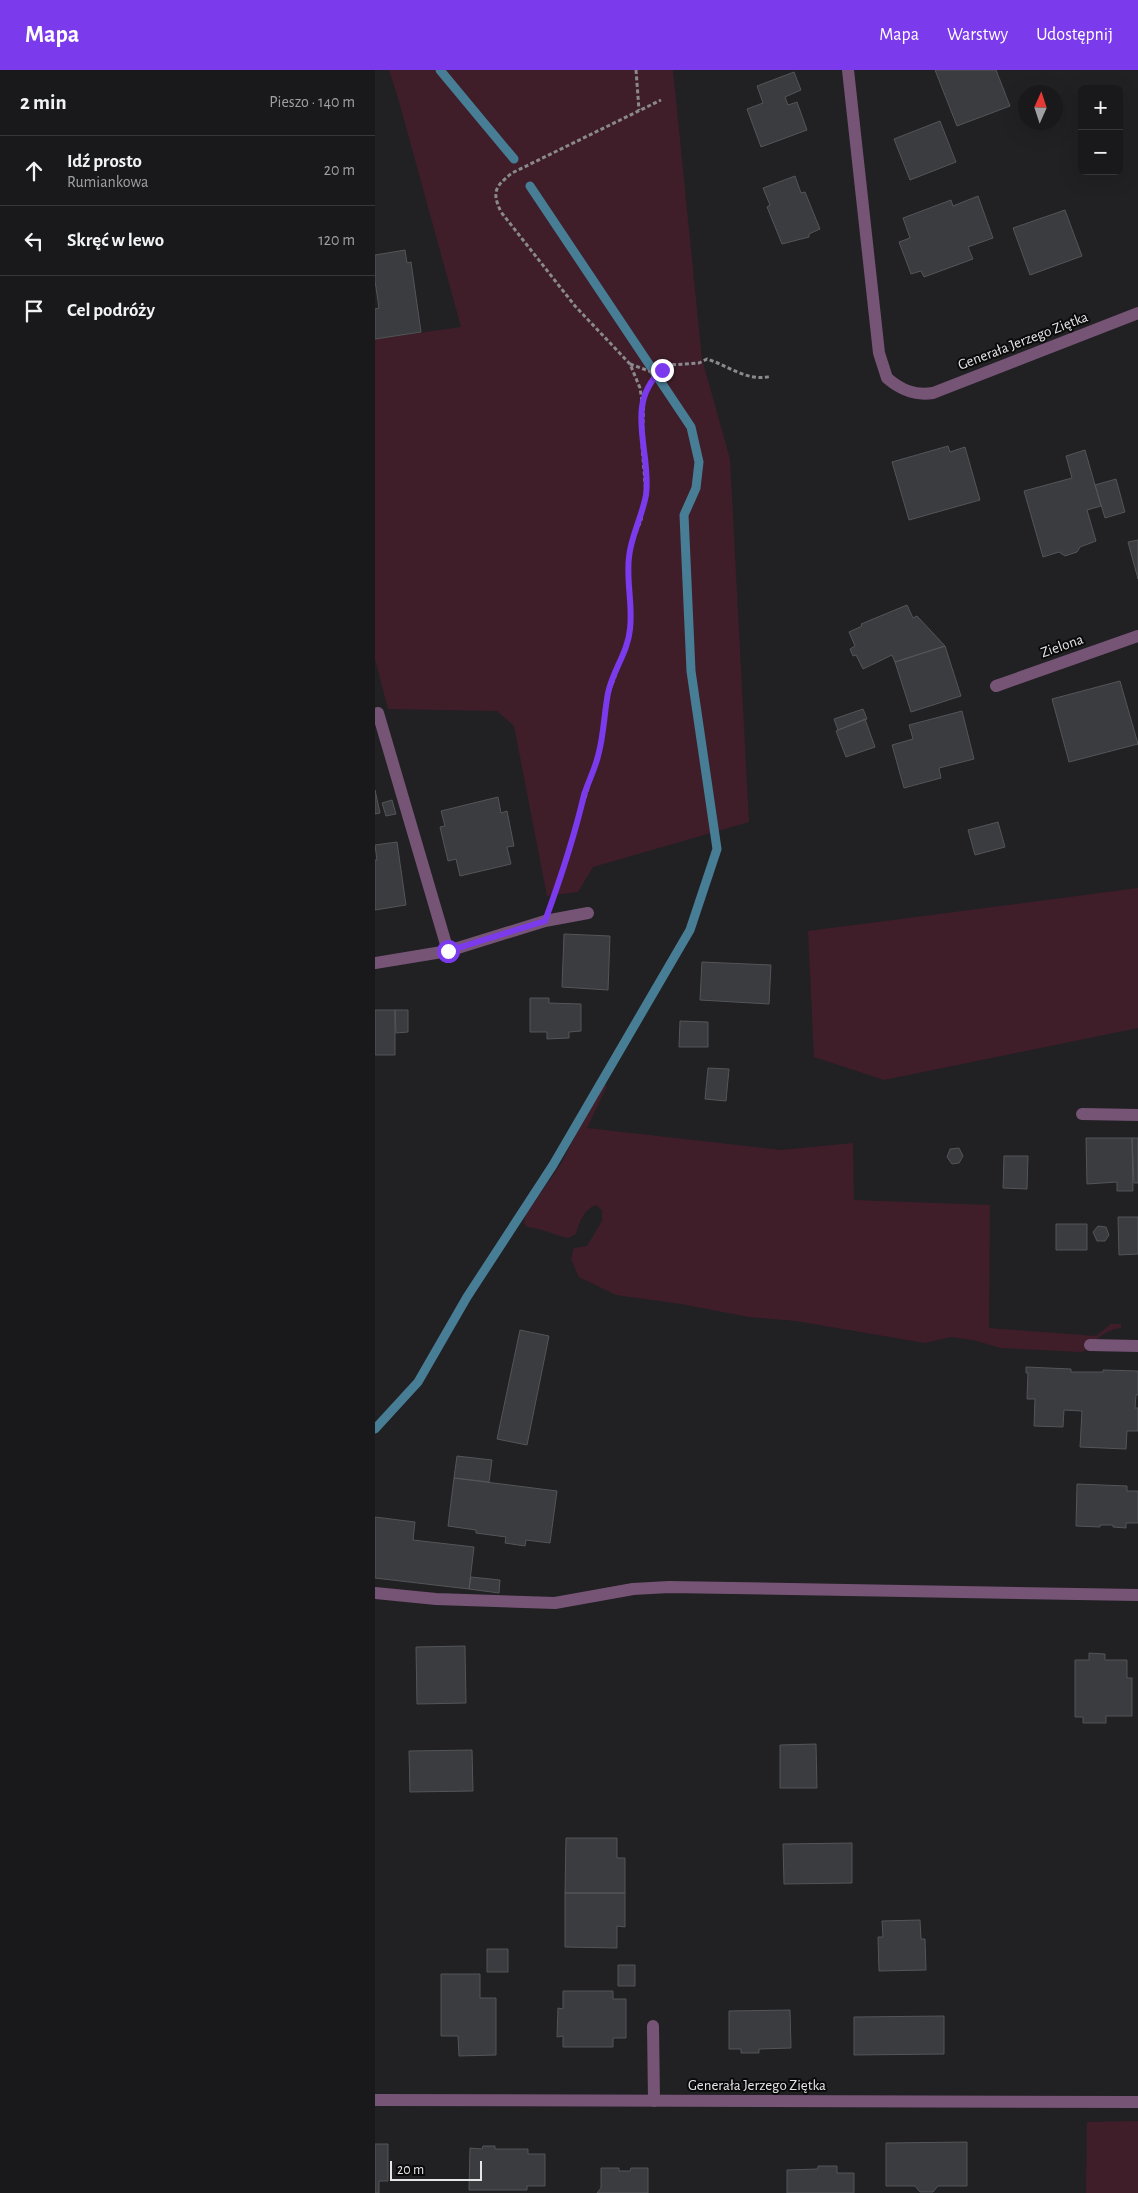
<!DOCTYPE html>
<html lang="pl">
<meta charset="utf-8">
<style>
:root{--surface:#19181a;--page:#222123;--text:#f1f3f6;--muted:#9fa0a2;--line:#373739;--accent:#7c3aed}
body{margin:0;font-family:"Alegreya Sans",sans-serif;background:var(--page);color:var(--text)}
.controls{position:absolute;right:15px;top:15px;display:grid;overflow:hidden;border-radius:8px;box-shadow:0 5px 20px #0002}
.controls button{width:45px;height:45px;display:grid;place-items:center;padding:0;border:0;border-bottom:1px solid var(--line);background:var(--surface);color:var(--text);font:25px sans-serif}
.compass{position:absolute;left:643px;top:15px;width:45px;height:45px;border-radius:50%;background:var(--surface);box-shadow:0 5px 20px #0002;rotate:3deg}
.scale{position:absolute;left:15px;bottom:12px;width:92px;box-sizing:border-box;padding-left:5px;border:2px solid #e6e5e7;border-top:0;font-size:14px;line-height:18px;white-space:nowrap;color:#e6e5e7;-webkit-text-stroke:4px #0a0a0b;paint-order:stroke}
.stop{position:absolute;width:15px;height:15px;margin:-11px;border:4px solid #7c3aed;border-radius:50%;background:#fff}
.stop.end{background:#7c3aed;border-color:#fff;box-shadow:0 1px 5px #0008}
.list{margin:0;padding:0;list-style:none}
h2{display:flex;justify-content:space-between;align-items:center;height:65px;margin:0;padding:0 20px;font-size:21px}
h2 small{font-size:16px;font-weight:400;color:var(--muted)}
.list li{display:grid;grid-template-columns:32px 1fr auto;gap:15px;align-items:center;box-sizing:border-box;height:70px;padding:0 20px;border-top:1px solid var(--line)}
.list b{display:block;font-size:19px;white-space:nowrap}
.list p{margin:0;font-size:16px;white-space:nowrap;color:var(--muted)}
.list em{font-size:16px;font-style:normal;color:var(--muted)}
.icon{flex:none;width:28px;height:28px;fill:none;stroke:currentColor;stroke-width:2;stroke-linecap:round;stroke-linejoin:round}
.map{position:relative;flex:none;width:763px;height:2123px;overflow:hidden}
header{display:flex;align-items:center;gap:30px;box-sizing:border-box;height:70px;padding:0 25px;background:var(--accent);color:#fff}
header strong{font-size:24px}
nav{display:flex;gap:28px;margin-inline-start:auto;font-size:18px}
main{display:flex}
aside{flex:1;background:var(--surface)}
.map>svg:first-child{display:block}
.green{fill:#3f1e2a}
.lines{fill:none;stroke-linecap:round;stroke-linejoin:round}
.stream{stroke:#477e96;stroke-width:9}
.building{fill:#3b3c3f;stroke:#535558}
.path{stroke:#8a898b;stroke-width:3;stroke-dasharray:4 2.5;stroke-linecap:butt}
.lane{stroke:#765475;stroke-width:12}
.street{stroke:#765475;stroke-width:12}
.route{stroke:#7c3aed;stroke-width:6}
.labels{text-anchor:middle;dominant-baseline:central;stroke-width:4;stroke-linejoin:round;paint-order:stroke}
.street-label{font-size:15px;fill:#e6e5e7;stroke:#0a0a0b}
</style>
<header>
<strong>Mapa</strong>
<nav><a>Mapa</a><a>Warstwy</a><a>Udostępnij</a></nav>
</header>
<main>
<aside>
<h2>2 min<small>Pieszo · 140 m</small></h2>
<ul class="list">
<li><svg class="icon" aria-label="ahead" viewBox="0 0 24 24"><path d="M12 20V5M6 11l6-6 6 6"/></svg><div><b>Idź prosto</b><p>Rumiankowa</p></div><em>20 m</em></li>
<li><svg class="icon" aria-label="left" viewBox="0 0 24 24"><path d="M17 20v-9H6M10 6l-5 5 5 5"/></svg><div><b>Skręć w lewo</b></div><em>120 m</em></li>
<li><svg class="icon" aria-label="arrive" viewBox="0 0 24 24"><path d="M6 21V4h12l-3 4 3 4H6"/></svg><div><b>Cel podróży</b></div></li>
</ul>
</aside>
<div class="map">
<svg width="763" height="2123" viewBox="0 0 763 2123">
<rect width="100%" height="100%" fill="#212023"/>
<path class="green" d="M14,0h284l29,289 28,100 19,363 -156,45 -15,25 -31,4 -33,-170 -17,-15 -109,-2 -13,-50v-320l86,-12 -63,-229z
M763,818v140l-254,52 -70,-23 -6,-126z
M230,1014l2,2 -20,42 194,22 72,-7 1,57 136,5 -1,123 107,8 15,-12h10v4c-14,1 -23,11 -35,18l-1,5 -5,1 -79,-4 -28,-8 -22,-3 -26,6 -129,-22 -47,-4 -68,-13 -65,-9 -37,-18 -8,-18 3,-11 13,-2 15,-25v-11l-6,-5c-12,4 -17,17 -20,29l-8,4c-14,-3 -26,-10 -41,-11l-3,-4 1,-7 37,-54 18,-36z
M763,2051v72h-52l1,-71z"/>
<g class="lines">
<path class="stream" d="M65,0l74,89
M0,1359l43,-47 49,-85 86,-132 137,-235 27,-81 -26,-178 -7,-156 12,-27 3,-26 -8,-35 -161,-241"/>
</g>
<path class="building" d="M560,0h61l14,36 -53,20z
M419,2l7,18 -16,7 3,8 9,-3 10,28 -46,17 -14,-38 16,-6 -6,-17z
M565,51l16,41 -46,18 -16,-41z
M420,106l6,17 4,-1 15,37 -11,5v3l-27,7 -15,-37 3,-2 -7,-17z
M603,126l15,42 -25,9 5,12 -49,18 -3,-6 -10,3 -12,-32 11,-4 -7,-20 48,-18 2,6z
M690,140l17,46 -52,19 -17,-47z
M30,180l2,13 4,-1 10,70 -46,7v-30l4,-1 -4,-27v-26z
M573,376l2,6 15,-5 15,53 -71,20 -17,-58z
M710,380l16,56 -14,4 9,31 -16,6 -3,5 -12,4 -6,-4 -16,5 -19,-66 48,-13 -6,-22z
M741,409l9,33 -20,6 -10,-33z
M763,470v39l-10,-37z
M532,535l6,13 4,-2 28,30 -50,16 -3,-7 -29,14 -7,-14 -3,1 -3,-7 5,-3 -6,-14 13,-6 -1,-2z
M570,576l16,50 -50,16 -16,-50z
M745,611l18,63 -69,18 -17,-63z
M488,639l4,10 -29,11 -4,-11z
M587,641l12,48 -35,9 2,10 -37,10 -12,-43 21,-6 -4,-14z
M490,649l10,28 -29,10 -10,-26z
M0,720l5,23 -5,1z
M123,727l3,16 6,-2 7,35 -7,1 4,17 -51,12 -4,-17 -8,2 -8,-34 5,-1 -4,-15z
M17,730l4,14 -10,2 -4,-13z
M623,752l7,25 -30,8 -7,-25z
M22,772l9,63 -31,5v-50h2l-2,-15z
M189,864l46,2 -2,54 -46,-3z
M327,892l69,3 -2,39 -69,-4z
M155,928h19v5l32,1v27l-12,1v6l-22,1v-7h-17z
M0,940h20v45h-20z
M20,940h13v22l-12,1z
M305,951l28,1v25h-29z
M333,998l21,1 -3,32 -21,-2z
M711,1068h46l1,53h-16v-9l-30,2z
M757,1068h6v45h-4z
M584,1078l4,8 -4,7 -7,1 -5,-7 3,-8z
M629,1086h24l-1,33 -24,-1z
M743,1147h20v37l-19,1z
M681,1154h31v26h-31z
M723,1156l8,1 3,8 -4,6h-8l-4,-9z
M145,1260l29,6 -22,109 -30,-6z
M651,1297l45,2v3h32v-2l35,1v24h-2l-1,13h3v23h-11l-1,18 -46,-2 2,-36 -18,-1 -1,17 -29,-1 1,-27h-8l1,-26h-2z
M82,1386l35,4 -3,22 -35,-4z
M79,1408l103,13 -7,52 -24,-3 -1,6 -20,-3 1,-6 -30,-4v-3l-28,-4z
M702,1414l50,2v5h11v32h-12v5l-13,-1v-2h-13v2l-24,-1z
M0,1447l40,5 -2,18 61,7 -5,42 -94,-11z
M96,1507l29,3 -1,13 -30,-4z
M90,1576l1,57 -49,1 -1,-57z
M714,1583l16,1v6h22v18h5v38h-26v7h-23v-6h-8v-57h14z
M441,1674l1,44h-37v-43z
M97,1680l1,41 -63,1 -1,-41z
M191,1768h51v20h8v35h-60z
M477,1773v40l-68,1 -1,-40z
M190,1823h60v34l-8,-1v22l-52,-1z
M545,1850l1,19h4l1,31 -47,1 -1,-34h5l-1,-16z
M112,1879h21v23h-21z
M243,1895h17v21h-17z
M66,1904h39v24h16v57l-37,1 -1,-20h-17z
M188,1921h50v8h13v39h-13v9h-50v-11l-6,1 1,-29 5,1z
M415,1940l1,38 -32,1v4h-18v-4h-12v-38z
M569,1946v38l-90,1v-38z
M592,2072v44h-29l-5,6h-13l-5,-6h-29v-43z
M0,2074h13v37h-9v12h-4z
M108,2076h12v3h33v5h17v32h-18v4h-58l1,-42 12,1z
M443,2096h19v7h17v20h-67v-23l31,-1z
M226,2098h18v3h11l1,-3h17v25h-51l4,-5z"/>
<g class="lines">
<path class="path" d="M261,0l3,40
M255,294l27,10
M267,331l-2,-13 -10,-24 -55,-58 -74,-94c-10,-21 -5,-26 11,-39l149,-73
M179,827l44,-141 11,-64 16,-42 5,-21 -1,-73 2,-12 10,-24 5,-26 -4,-49 2,-51 9,-17 17,-12 29,-2 8,-4c20,6 42,24 64,17"/>
<path class="lane" d="M278,1956l1,75"/>
<path class="street" d="M473,0l31,283 8,25c14,12 28,18 46,15l205,-80
M621,616l142,-50
M3,643l70,238
M0,893l73,-12 97,-30 43,-8
M707,1044l56,1
M715,1275l48,1
M0,1523l61,6 119,4 78,-14 36,-2 469,8
M0,2030l763,2"/>
</g>
<g class="lines">
<path class="route" d="M73,881l97,-30c15,-41 29,-83 39,-126 4,-13 11,-26 14,-39 6,-21 6,-42 10,-63 5,-23 20,-41 22,-64 3,-24 -4,-48 -1,-72 2,-21 13,-40 17,-62 6,-42 -23,-91 16,-125"/>
</g>
<g class="labels">
<g class="street-label">
<text transform="translate(648 271) rotate(-21)">Generała Jerzego Ziętka</text>
<text transform="translate(687 576) rotate(-19)">Zielona</text>
<text x="382" y="2015">Generała Jerzego Ziętka</text>
</g>
</g>
</svg>
<div class="controls">
<button>+</button>
<button>−</button>
</div>
<svg class="compass" viewBox="-18 -18 36 36"><path d="M0-13l5 13h-10z" fill="#e53935"/><path d="M0 13l5-13h-10z" fill="#9fa0a2"/></svg>
<div class="scale">20 m</div>
<div class="stop" style="left:73px;top:881px"></div>
<div class="stop end" style="left:287px;top:300px"></div>
</div>
</main>
